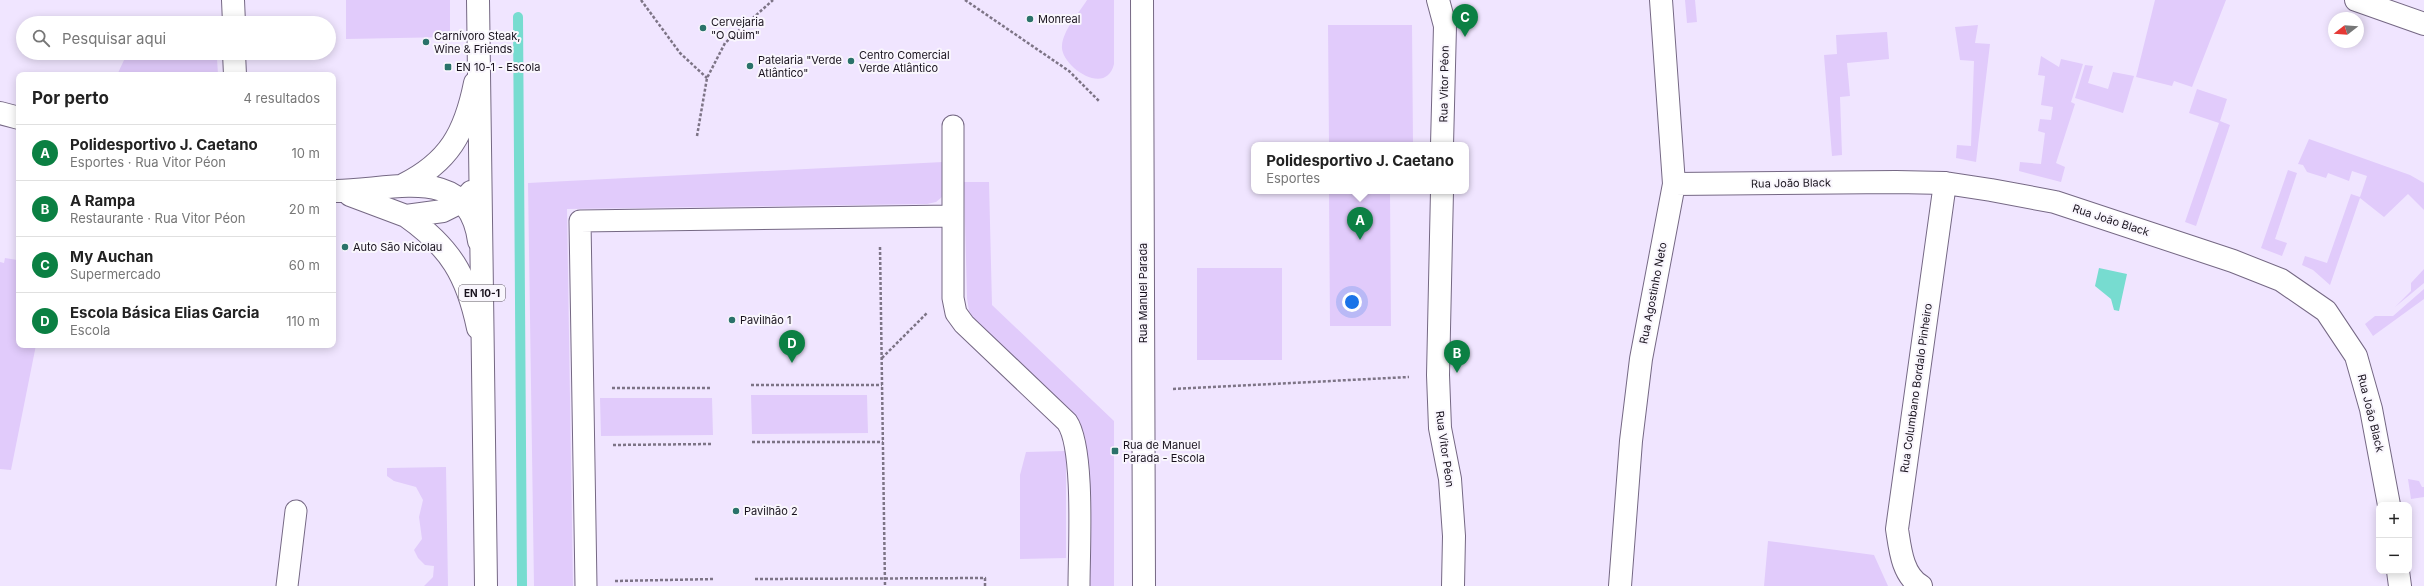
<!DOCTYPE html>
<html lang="pt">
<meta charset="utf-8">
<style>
:root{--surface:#fff;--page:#f2f2f2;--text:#222;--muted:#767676;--line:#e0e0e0;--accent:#0b8043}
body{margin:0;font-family:Inter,sans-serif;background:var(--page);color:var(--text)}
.controls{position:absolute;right:12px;bottom:12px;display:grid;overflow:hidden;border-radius:8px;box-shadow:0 2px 10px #0003}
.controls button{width:36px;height:36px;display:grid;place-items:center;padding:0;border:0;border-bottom:1px solid var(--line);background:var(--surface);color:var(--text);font:20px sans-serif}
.compass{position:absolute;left:2328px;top:12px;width:36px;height:36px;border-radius:50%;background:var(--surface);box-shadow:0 2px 10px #0003;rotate:253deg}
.you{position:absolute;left:1352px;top:302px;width:14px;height:14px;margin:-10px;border:3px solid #fff;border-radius:50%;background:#1a73e8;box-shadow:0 0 0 6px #1a73e833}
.badge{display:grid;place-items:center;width:26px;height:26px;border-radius:50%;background:var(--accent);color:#fff;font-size:13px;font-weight:700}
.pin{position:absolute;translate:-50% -33px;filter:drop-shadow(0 1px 2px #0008)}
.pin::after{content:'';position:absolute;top:21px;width:14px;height:12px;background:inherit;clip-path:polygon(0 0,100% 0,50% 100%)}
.popup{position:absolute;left:1251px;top:142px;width:218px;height:52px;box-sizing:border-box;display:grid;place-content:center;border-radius:8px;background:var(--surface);filter:drop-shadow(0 1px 3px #0005);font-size:13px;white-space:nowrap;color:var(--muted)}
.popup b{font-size:15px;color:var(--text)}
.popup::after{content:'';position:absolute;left:50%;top:100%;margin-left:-8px;border:8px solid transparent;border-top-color:var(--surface)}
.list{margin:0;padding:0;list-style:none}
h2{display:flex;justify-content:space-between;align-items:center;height:52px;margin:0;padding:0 16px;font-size:17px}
h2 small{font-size:13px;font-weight:400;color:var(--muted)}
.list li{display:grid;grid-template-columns:26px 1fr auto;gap:12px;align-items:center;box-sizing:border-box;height:56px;padding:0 16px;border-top:1px solid var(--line)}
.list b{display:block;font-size:15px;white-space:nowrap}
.list p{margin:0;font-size:13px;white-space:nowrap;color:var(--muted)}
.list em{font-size:13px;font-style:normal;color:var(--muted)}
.icon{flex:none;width:22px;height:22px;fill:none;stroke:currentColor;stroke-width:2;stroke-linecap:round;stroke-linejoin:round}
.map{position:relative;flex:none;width:2424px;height:586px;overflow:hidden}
.search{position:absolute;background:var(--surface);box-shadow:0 2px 10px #0003;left:16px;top:16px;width:320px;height:44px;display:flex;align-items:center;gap:10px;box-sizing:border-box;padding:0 14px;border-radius:22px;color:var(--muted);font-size:15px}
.panel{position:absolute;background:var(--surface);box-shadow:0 2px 10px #0003;left:16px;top:72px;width:320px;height:276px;border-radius:8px}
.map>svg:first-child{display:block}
.green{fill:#e1cbfb}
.water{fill:#77dcd0}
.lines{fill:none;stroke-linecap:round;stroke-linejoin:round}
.stream{stroke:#77dcd0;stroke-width:10}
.service-casing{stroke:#756884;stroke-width:23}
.minor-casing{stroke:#756884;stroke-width:24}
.primary-casing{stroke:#756884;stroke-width:24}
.path{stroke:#7d7486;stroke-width:2.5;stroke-dasharray:3 2;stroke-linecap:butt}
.service{stroke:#fff;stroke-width:21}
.minor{stroke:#fff;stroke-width:22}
.primary{stroke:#fff;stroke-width:22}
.poi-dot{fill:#2a726a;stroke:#f9f6fd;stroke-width:1.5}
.labels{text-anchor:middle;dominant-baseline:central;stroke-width:4;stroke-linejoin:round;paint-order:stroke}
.shield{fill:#f9f6fd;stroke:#5c5660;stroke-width:1}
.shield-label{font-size:10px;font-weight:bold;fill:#18121d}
.poi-label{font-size:11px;fill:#18121d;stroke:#f9f6fd;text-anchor:start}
.street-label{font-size:11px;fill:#18121d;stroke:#f9f6fd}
</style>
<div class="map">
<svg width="2424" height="586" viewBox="0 0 2424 586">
<rect width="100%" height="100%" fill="#f0e5ff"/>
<path class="green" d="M346,0h104v37l-104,2z
M1087,0h27v64c-8,34 -54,1 -52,-18 1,-16 17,-33 25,-46z
M1685,0h10l2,22 -10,1z
M2155,0h71l-34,87 -18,-6 -2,5 -36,-9z
M1328,25h84l1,120h-84z
M1978,25l-3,18 15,1 -14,118 -20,-4 1,-13 14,1 3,-85 -14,-1 -5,-33z
M1887,32l2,27 -42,4 3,33 -10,1 2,58 -10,1 -8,-101 13,-1 -1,-19z
M2041,56l18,11 2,-8 22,5 -12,38 4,2 -19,59 9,4 -4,15 -42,-11 1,-9 21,2 4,-31 -7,-2 2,-12 11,1 2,-13 -12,-2 4,-29 -7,-1z
M125,58h92l1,17h-101z
M2085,65l8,1 -5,17 20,6 5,-17 21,4 -11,37 -48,-15z
M2197,89l30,10 -7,22 10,4 -34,101 -11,-4 34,-99 -30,-10z
M2309,139l101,36 14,8v27l-16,-16 -24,23 -24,-19 -30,87 -17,-15 -11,-5 3,-9 22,7 24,-69 9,3 7,-21 -15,-5 -3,10 -21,-8 -2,5 -19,-6 -4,-7 -5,-1z
M943,162l-1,35 -6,5 -9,2 -360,5 6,377h-39l-6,-403z
M2288,170l9,3 -22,66 12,4 -5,13 -21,-8z
M964,182h25l3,123 122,116v165h-26l-2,-145 -3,-11 -6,-10 -102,-99 -6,-10 -2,-13z
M1329,191h61l1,135h-61z
M19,252v93h17l-25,125 -11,-1v-207l4,1 1,-5 12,2z
M1197,268h85v92h-85z
M2424,269v14l-29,24 16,-16v-8z
M2424,289v10l-51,37 -8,-12 10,-8h18z
M751,395h116l1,38 -116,1z
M600,398h112l1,37 -112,1z
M1066,451v107l-46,1v-84l6,-23z
M446,467l2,119h-24l9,-9 1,-11 -9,-1 -7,-7 -4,-8 8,-11 -3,-22 4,-17 -7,-13 -22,-6 -7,-5v-8z
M2408,479l11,2 3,6h2v10l-13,2z
M1768,541l106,14 14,31h-124z"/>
<path class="water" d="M2099,268l28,6 -8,37 -5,-1 -3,-11 -16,-13z"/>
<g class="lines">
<path class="stream" d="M518,17l4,569"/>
<g class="service-casing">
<path id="service" d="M953,126v172l3,15 8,11 103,98c18,26 12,129 12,164
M287,586l9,-75
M586,586l-6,-365 373,-5"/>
</g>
<g class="minor-casing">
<path id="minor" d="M233,0l1,23
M1142,0l2,586
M1438,0l7,26 -3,119
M2356,0l68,24
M234,53l1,22
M0,113l19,5
M1674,184l222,-2 49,1 46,7 64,12 178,59 48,19 45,31 30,45 15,53 18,96
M403,185c46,-23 62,-52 72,-102
M336,191c55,0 132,-29 143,50
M1442,191l-4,184 2,53 10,51 4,57 -1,50
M350,195l56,21 37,-5 20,-10 8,-9
M406,216c44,31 61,59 72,112
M2398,571l2,15
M1620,586l11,-145 10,-82 33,-175 -13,-184
M1921,586c-19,-11 -21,-38 -24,-57l48,-346"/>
</g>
<g class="primary-casing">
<path id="primary" d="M478,0l8,586"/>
</g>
<path class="path" d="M641,0l39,53 27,25
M965,0l104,71 30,30
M697,136l10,-58 18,-35 48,-43
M880,247l5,339
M882,358l45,-45
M751,385h131
M612,388h100
M1173,389l236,-12
M752,442h131
M613,445l100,-1
M755,579l230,-1v8
M615,581l100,-2"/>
<use href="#service" class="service"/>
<use href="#minor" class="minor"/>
<use href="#primary" class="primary"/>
</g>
<g class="poi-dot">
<circle cx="1030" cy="19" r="4"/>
<circle cx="703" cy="28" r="4"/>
<circle cx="426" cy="42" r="4"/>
<circle cx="851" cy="61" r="4"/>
<circle cx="750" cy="66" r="4"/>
<rect x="444" y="63" width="8" height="8" rx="2"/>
<circle cx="345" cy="247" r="4"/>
<circle cx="732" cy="320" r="4"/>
<rect x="1111" y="447" width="8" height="8" rx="2"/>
<circle cx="736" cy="511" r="4"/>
</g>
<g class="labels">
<rect class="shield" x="459" y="285" width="46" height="16" rx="3"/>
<g class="shield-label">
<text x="482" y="293">EN 10-1</text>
</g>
<g class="poi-label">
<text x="1038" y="19">Monreal</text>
<text x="711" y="22">Cervejaria<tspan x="711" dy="13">"O Quim"</tspan></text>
<text x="434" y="36">Carnívoro Steak,<tspan x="434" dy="13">Wine &amp; Friends</tspan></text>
<text x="859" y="55">Centro Comercial<tspan x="859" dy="13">Verde Atlântico</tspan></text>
<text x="758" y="60">Patelaria "Verde<tspan x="758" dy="13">Atlântico"</tspan></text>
<text x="456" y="67">EN 10-1 - Escola</text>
<text x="353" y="247">Auto São Nicolau</text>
<text x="740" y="320">Pavilhão 1</text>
<text x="1123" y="445">Rua de Manuel<tspan x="1123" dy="13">Parada - Escola</tspan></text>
<text x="744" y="511">Pavilhão 2</text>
</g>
<g class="street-label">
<text transform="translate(1444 84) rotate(-89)">Rua Vitor Péon</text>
<text transform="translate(1791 183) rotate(-1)">Rua João Black</text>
<text transform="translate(2111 220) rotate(18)">Rua João Black</text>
<text transform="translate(1143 293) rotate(-90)">Rua Manuel Parada</text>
<text transform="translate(1653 293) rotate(-79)">Rua Agostinho Neto</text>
<text transform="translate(1916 388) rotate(-82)">Rua Columbano Bordalo Pinheiro</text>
<text transform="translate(2371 413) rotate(76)">Rua João Black</text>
<text transform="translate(1445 449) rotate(82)">Rua Vitor Péon</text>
</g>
</g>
</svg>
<div class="controls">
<button>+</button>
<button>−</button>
</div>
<svg class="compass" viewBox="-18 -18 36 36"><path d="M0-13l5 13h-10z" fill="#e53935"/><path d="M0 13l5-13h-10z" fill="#767676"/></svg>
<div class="you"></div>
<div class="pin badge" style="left:1360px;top:240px">A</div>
<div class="popup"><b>Polidesportivo J. Caetano</b>Esportes</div>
<div class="pin badge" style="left:1457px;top:373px">B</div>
<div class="pin badge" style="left:1465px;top:37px">C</div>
<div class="pin badge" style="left:792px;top:363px">D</div>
<div class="search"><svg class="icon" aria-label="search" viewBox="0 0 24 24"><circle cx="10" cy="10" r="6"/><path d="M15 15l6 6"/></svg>Pesquisar aqui</div>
<section class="panel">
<h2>Por perto<small>4 resultados</small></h2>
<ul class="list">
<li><span class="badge">A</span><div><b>Polidesportivo J. Caetano</b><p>Esportes · Rua Vitor Péon</p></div><em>10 m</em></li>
<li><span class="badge">B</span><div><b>A Rampa</b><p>Restaurante · Rua Vitor Péon</p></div><em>20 m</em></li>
<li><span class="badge">C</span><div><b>My Auchan</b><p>Supermercado</p></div><em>60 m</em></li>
<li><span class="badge">D</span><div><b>Escola Básica Elias Garcia</b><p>Escola</p></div><em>110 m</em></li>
</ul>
</section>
</div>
